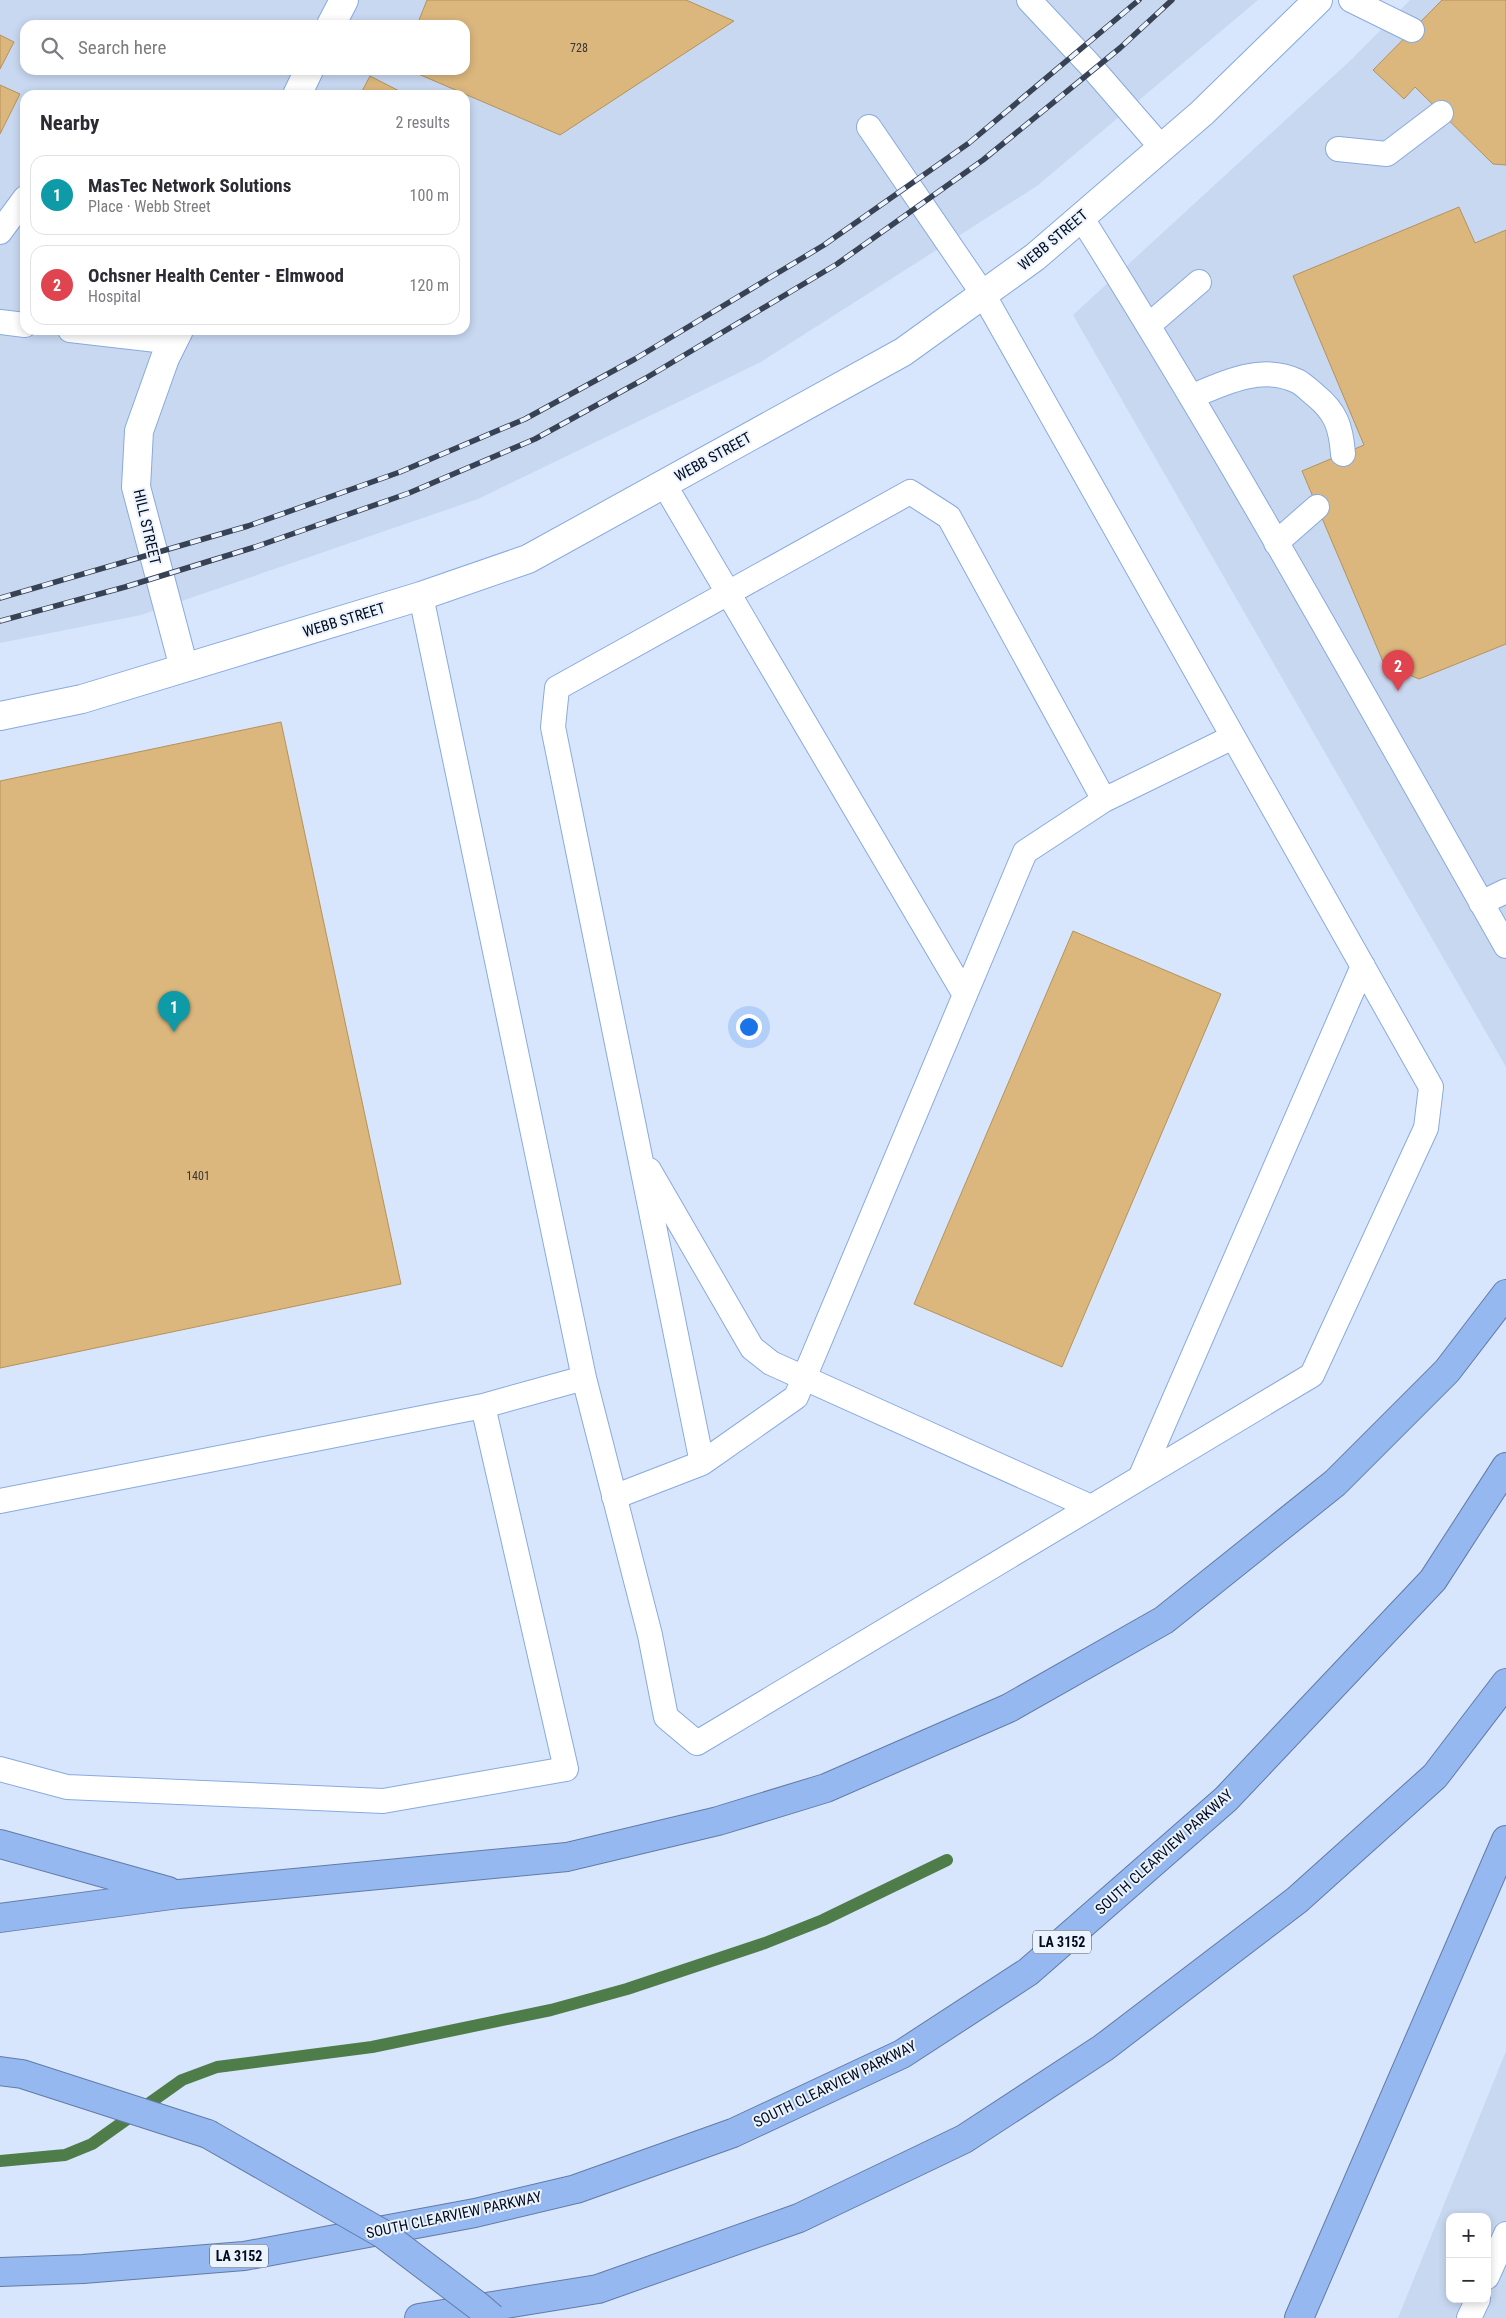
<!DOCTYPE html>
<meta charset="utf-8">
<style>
:root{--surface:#fff;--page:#f7f7f7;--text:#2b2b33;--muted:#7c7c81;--line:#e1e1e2;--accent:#0f766e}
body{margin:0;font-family:"Roboto Condensed",sans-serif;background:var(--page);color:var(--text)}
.controls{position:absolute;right:15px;bottom:15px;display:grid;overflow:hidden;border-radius:10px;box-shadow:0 2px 8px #0003}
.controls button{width:45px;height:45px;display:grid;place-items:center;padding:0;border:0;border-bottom:1px solid var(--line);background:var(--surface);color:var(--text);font:25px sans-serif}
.you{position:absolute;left:748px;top:1026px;width:18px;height:18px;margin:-12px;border:4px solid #fff;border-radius:50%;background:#1a73e8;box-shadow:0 0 0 8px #1a73e833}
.badge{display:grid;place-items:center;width:32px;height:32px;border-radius:50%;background:var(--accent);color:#fff;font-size:16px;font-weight:700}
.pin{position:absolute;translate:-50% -41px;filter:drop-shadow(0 1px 2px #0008)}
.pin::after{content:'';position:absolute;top:26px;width:18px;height:15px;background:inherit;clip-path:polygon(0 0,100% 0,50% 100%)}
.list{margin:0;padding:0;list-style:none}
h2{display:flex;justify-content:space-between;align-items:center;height:65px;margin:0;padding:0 20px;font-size:21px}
h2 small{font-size:16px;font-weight:400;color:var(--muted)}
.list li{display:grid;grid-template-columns:32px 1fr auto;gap:15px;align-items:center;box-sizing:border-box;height:80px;margin:0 10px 10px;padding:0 10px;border:1px solid var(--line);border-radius:15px}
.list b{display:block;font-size:19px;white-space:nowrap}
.list p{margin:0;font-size:16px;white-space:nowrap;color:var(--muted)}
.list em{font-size:16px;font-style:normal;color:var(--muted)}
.icon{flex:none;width:28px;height:28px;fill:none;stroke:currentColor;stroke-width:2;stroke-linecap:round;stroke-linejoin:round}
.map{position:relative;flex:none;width:1506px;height:2318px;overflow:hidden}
.search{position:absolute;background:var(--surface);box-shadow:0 2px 8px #0003;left:20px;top:20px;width:450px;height:55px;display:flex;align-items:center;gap:12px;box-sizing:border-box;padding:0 18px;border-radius:15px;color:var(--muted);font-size:19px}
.panel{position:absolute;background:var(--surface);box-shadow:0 2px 8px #0003;left:20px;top:90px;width:450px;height:245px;border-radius:15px}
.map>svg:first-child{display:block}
.built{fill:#c8d8f1;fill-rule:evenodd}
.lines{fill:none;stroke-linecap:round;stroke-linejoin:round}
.stream{stroke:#4e7d49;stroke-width:12}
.building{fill:#dbb77d;stroke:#b59259}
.lane-casing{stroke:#88aadf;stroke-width:26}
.street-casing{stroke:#88aadf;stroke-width:30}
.highway-casing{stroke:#627ba6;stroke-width:30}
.lane{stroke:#fff;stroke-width:24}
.street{stroke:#fff;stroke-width:28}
.highway{stroke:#95b8f0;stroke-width:28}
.rail-casing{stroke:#384255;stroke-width:5.5}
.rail{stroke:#ebf3fe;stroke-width:4;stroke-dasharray:11;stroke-linecap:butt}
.highway-bridge-casing{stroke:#627ba6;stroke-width:30;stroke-linecap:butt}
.highway-bridge{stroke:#95b8f0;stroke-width:28}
.labels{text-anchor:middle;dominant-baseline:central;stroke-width:4;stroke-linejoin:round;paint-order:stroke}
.number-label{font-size:12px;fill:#383635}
.shield{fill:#ebf3fe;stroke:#485160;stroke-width:1}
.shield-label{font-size:14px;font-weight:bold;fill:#020b1d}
.street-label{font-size:15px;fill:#020b1d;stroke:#ebf3fe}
</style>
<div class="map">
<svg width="1506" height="2318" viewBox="0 0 1506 2318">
<rect width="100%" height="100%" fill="#d8e6fd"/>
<path class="built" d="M0,0h1258l-221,186 -276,176 -283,137 -337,116 -141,28zM25,25h440v45h-440zM25,95h440v235h-440z
M1410,0h96v1067l-433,-752 280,-257z
M1506,2051v267h-108zM1450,2217h37v82h-37z"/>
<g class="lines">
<path class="stream" d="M0,2161l65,-6 27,-11 90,-64 35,-13 155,-20 179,-37 76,-21 138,-46 58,-23 124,-60"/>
</g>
<path class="building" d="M427,0h259l48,21 -174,114 -151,-65h56v-45h-48z
M1442,0h64v165l-13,-1 -78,-77 -11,12 -31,-29z
M0,35l14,7 -14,27z
M370,76l37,19h-47z
M0,85l20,9 -20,40z
M1459,207l16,36 31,-13v414l-87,35 -35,-15 -82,-193 62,-26 -71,-169z
M281,722l120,562 -401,84v-587z
M1073,931l148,63 -159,373 -148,-63z"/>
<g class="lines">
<g class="lane-casing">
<path id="lane" d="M1029,0l60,64 72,83
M1351,0l61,30
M1338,149l49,5 54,-41
M1081,217c150,238 286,484 425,729
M0,232l25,-34
M0,322l25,3
M1149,325l50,-43
M70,330l104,12
M1191,397c32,-14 71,-33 106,-16 6,3 12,9 18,14 21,17 26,32 28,59
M664,484l301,511
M1276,543l41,-36
M421,596l163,782 66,257 16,82 31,26 615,-368 114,-247 5,-41 -448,-793 -114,-167
M1481,903l25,-12
M649,1170l103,178 19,15 320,144
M483,1406l101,-28
M702,1463l94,-66 229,-545 79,-52
M1140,1478l223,-512
M614,1497l88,-34 -149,-736 4,-39 353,-196 39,25 155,283 129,-63
M0,1501l483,-95 83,363 -183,32 -316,-14 -67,-18
M1487,2277l19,-43
M1469,2318l9,-19"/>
</g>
<g class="street-casing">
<path id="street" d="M331,25l13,-25
M297,95l12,-25
M179,330l-14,28 -26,73 -3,56 48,181
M0,716l82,-17 339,-103 107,-37 375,-207 132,-95 167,-144 116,-113"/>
</g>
<g class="highway-casing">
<path id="highway" d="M0,1844l168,47
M0,1918l179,-24 388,-37 151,-36 108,-33 183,-80 155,-88 171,-137 112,-112 59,-77
M0,2071l22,3 186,60
M0,2272l83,-3 161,-13 231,-43 101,-24 157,-56 169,-79 126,-82 198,-173 207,-219 73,-113
M419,2318l179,-29 201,-71 165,-79 139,-91 194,-148 138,-124 71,-93
M1299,2318l207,-478"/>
</g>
<use href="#lane" class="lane"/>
<use href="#street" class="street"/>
<use href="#highway" class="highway"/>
<g class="rail-casing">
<path id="rail" d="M0,598l248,-72 152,-54 125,-53 110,-60 189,-114 145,-102 170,-143
M0,621l125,-34 130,-40 154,-54 126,-54 111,-61 191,-114 146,-104 137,-112 52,-48"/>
</g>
<use href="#rail" class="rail"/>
<g class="highway-bridge-casing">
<path id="highway-bridge" d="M208,2134l175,100 95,72 14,12"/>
</g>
<use href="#highway-bridge" class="highway-bridge"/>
</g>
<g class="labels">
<g class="number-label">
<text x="579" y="48">728</text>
<text x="198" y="1176">1401</text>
</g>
<g class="shield">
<rect x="1033" y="1930.5" width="58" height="23" rx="4"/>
<rect x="210" y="2244.5" width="58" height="23" rx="4"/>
</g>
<g class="shield-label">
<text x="1062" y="1942">LA 3152</text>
<text x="239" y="2256">LA 3152</text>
</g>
<g class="street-label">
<text transform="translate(1053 240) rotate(-40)">WEBB STREET</text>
<text transform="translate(713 457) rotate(-29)">WEBB STREET</text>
<text transform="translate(147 527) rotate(77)">HILL STREET</text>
<text transform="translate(344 620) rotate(-17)">WEBB STREET</text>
<text transform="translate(1164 1852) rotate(-42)">SOUTH CLEARVIEW PARKWAY</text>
<text transform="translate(835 2084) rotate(-26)">SOUTH CLEARVIEW PARKWAY</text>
<text transform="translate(454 2215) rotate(-12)">SOUTH CLEARVIEW PARKWAY</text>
</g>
</g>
</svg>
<div class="controls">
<button>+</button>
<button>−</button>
</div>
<div class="you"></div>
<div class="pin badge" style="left:174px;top:1032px;background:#0f9aa8">1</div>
<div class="pin badge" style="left:1398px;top:691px;background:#e0444e">2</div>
<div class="search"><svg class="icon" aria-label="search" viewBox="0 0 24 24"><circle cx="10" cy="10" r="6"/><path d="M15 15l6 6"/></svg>Search here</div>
<section class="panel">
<h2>Nearby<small>2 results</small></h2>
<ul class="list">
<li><span class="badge" style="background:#0f9aa8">1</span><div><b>MasTec Network Solutions</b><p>Place · Webb Street</p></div><em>100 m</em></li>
<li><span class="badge" style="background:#e0444e">2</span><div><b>Ochsner Health Center - Elmwood</b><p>Hospital</p></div><em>120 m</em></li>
</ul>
</section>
</div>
